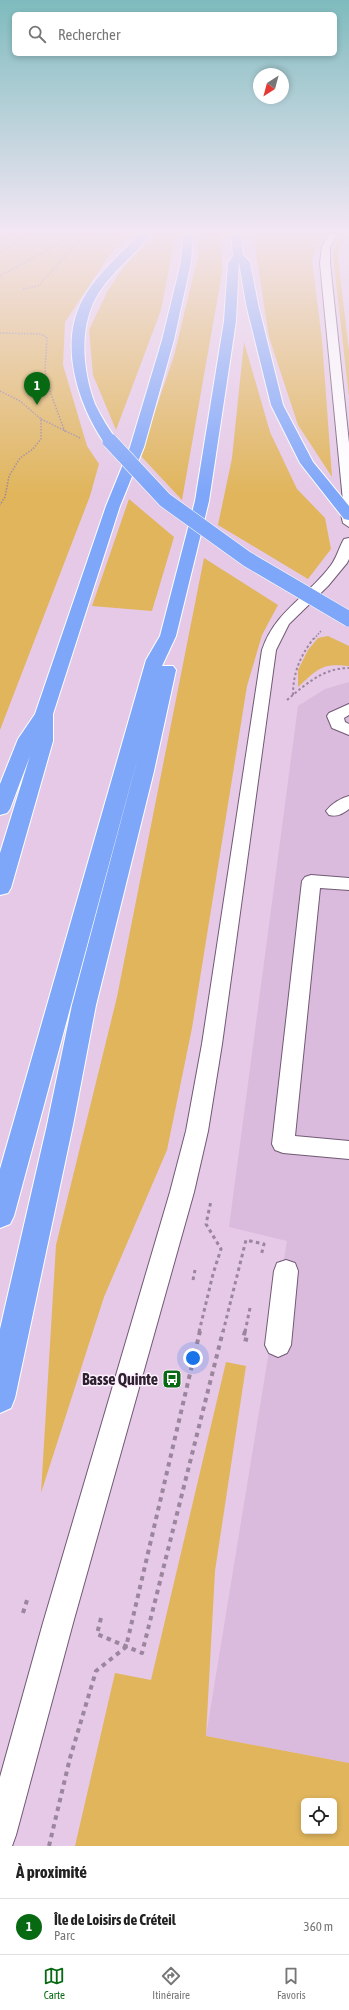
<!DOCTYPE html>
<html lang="fr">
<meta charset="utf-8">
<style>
:root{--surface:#fff;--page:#f2f2f2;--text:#222;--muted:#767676;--line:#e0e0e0;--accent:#086913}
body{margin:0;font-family:"Asap Condensed",sans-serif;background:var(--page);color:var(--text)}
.controls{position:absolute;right:12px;bottom:12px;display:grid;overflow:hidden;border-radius:6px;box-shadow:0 2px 6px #0003}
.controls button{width:36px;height:36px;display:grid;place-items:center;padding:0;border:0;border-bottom:1px solid var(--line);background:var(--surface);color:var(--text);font:20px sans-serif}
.compass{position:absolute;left:253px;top:68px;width:36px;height:36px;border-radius:50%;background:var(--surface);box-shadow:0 2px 6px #0003;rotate:216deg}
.you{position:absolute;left:193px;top:1358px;width:14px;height:14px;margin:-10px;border:3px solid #fff;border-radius:50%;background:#1a73e8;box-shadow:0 0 0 6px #1a73e833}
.badge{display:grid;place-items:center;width:26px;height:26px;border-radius:50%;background:var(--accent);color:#fff;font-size:13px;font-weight:700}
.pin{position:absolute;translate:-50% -33px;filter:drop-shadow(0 1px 2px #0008)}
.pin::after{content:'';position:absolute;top:21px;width:14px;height:12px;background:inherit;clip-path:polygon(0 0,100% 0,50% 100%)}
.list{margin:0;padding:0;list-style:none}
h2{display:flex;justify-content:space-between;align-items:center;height:52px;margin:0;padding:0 16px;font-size:17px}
h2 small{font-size:13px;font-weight:400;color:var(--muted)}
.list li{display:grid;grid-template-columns:26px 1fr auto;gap:12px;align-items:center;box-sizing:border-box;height:56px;padding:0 16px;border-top:1px solid var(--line)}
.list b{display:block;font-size:15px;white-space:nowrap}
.list p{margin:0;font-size:13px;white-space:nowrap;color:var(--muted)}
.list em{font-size:13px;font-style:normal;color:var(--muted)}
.icon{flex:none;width:22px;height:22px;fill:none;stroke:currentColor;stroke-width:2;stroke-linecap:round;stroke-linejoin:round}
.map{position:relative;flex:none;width:349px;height:1846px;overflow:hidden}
.search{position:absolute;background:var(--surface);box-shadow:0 2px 6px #0003;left:12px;right:12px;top:12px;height:44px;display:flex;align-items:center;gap:10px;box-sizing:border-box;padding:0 14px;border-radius:6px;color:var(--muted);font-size:15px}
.sheet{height:108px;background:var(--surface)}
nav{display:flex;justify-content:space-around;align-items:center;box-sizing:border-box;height:56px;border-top:1px solid var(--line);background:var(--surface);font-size:11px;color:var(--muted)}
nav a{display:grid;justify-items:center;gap:2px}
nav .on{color:var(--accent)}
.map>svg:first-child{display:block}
.built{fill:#dabadd}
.green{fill:#e0b55c;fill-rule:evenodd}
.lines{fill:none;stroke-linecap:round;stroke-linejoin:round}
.lane-casing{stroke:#715974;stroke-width:2}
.highway-casing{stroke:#fff;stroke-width:2}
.path-far3{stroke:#9b869d;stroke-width:1.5;stroke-dasharray:1.5 1.5;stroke-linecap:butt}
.path-far2{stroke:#9b869d;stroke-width:2;stroke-dasharray:2.5 2.5;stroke-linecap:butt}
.path-far1{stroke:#9b869d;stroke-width:3;stroke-dasharray:3.5 3.5;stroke-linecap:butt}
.path{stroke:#9b869d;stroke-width:4;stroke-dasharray:4.5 4.5;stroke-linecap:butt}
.lane{fill:#fff;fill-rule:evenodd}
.highway{fill:#7ea6f9;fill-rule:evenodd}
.highway-bridge-casing{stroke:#fff;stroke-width:16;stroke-linecap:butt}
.highway-bridge{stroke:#7ea6f9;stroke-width:15}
.labels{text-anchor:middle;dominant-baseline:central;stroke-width:3;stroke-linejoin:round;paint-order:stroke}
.near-poi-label{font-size:16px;font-weight:bold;fill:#2c212d;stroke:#feefff;text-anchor:end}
</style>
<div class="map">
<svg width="349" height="1846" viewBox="0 0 349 1846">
<rect width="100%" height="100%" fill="#e5c9e7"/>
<path class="built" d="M349,682v1081l-143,-27 81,-495 -58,-14 69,-521 27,-17z"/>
<path class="green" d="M0,234h129l-21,23 -43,65 -2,43 24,81 12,18 -9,32 -90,234z
M156,234h20l-15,76 -45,120 -23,-55 -4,-45 18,-38 18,-27z
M198,234h23l1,39 -40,227 -42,-45 34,-99 24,-100z
M253,234h75l-8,8 -8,17 10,81 10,137 -34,-52 -29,-88z
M348,234l-8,12 -2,12 11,93v46l-16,-141 2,-11 7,-10z
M244,342l26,90 27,57 28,29 6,31 -23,30 -90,-54 14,-67z
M129,499l45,38 -22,74 -60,-5z
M204,558l74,47 -16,30 -15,51 -55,342 -25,122 -63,147 -63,196 15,-248 61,-248z
M328,636l21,10v20c-28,-3 -31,3 -51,21v-17l10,-20 10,-12z
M226,1362l20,4 -31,205 -9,165 143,27v83h-274l40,-173 36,7zM304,1801h30v30h-30z"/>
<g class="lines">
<g class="lane-casing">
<path id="lane" d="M329,234h9l-8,13v16l19,180v84l-6,-4 -2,-9 2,-13 -23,-238 2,-16z
M349,538v21l-2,4 -19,23 -39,38 -13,26 -54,394 -14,87 -14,61 -121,431 -57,212 -4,11h-12v-69l43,-154 127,-431 16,-61 16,-87 60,-394c13,-38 42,-51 66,-81 9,-10 10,-20 16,-30z
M349,704v11l-5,3 1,4 4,2v11l-17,-7 -5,-12 2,-3z
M349,796v13c-7,5 -11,8 -20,6l-3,-4c5,-7 15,-13 23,-15z
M311,875l38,3v12l-29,-2 -25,248 54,5v18l-66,-6 -8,-3 -3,-6 30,-263 3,-4z
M286,1260l9,3 3,8 -7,74 -4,8 -9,4 -9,-4 -4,-8 9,-74 3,-8z"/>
</g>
<g class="highway-casing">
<path id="highway" d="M140,234h11c-16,21 -37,36 -51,57 -22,32 -18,79 -5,113 6,13 14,25 22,37l-2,3h-10c-27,-39 -47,-100 -22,-145 14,-25 37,-45 57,-65z
M183,234h10l-2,28 -17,78 -30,107 -24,59 -67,208v27l-42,147 -3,5 -8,2v-42l30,-97 -20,53 -3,4 -7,2v-31l18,-45 17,-25 71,-208 24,-59 32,-107 19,-78z
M231,234h10l2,21 7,7 8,42 25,101 30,57 36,44v14l-5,-1 -44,-56 -29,-58 -25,-101 -7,-42 -3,59 -27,180 -33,135 -14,30h11l3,4 -22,101 -58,234 -23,120 -58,273 -4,10 -11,5v-84l47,-204 25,-120 67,-252 -125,463 -4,8 -10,4v-59l146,-509 14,-24 35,-135 29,-180 4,-58 5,-7z"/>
</g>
<path class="path-far3" d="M0,236l17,6
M0,252l31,-18
M0,276l53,-29 19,-13
M23,289l15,-3 47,-52
M0,333l40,1 7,3 -2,33 6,24 14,38
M0,391l20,10 21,18v20l-8,10 -13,9 -11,18 -4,21 -5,8
M41,419l39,19
M314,639l7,-8"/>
<path class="path-far2" d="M293,695c0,-22 7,-39 21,-57
M287,700c19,-16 36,-32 62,-32"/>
<path class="path-far1" d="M193,1280l2,-10
M199,1332l14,-58 8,-25 -15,-25 5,-23
M223,1332l23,-92 18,4 -3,12
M245,1332l5,-24"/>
<path class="path" d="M245,1331l-2,8 5,1
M23,1613l5,-16
M101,1618l-4,16 45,19 81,-322
M49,1846l21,-88 26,-87 30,-24 74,-316"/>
<use href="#lane" class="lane"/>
<use href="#highway" class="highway"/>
<g class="highway-bridge-casing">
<path id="highway-bridge" d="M110,441l55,59 82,59 102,60"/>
</g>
<use href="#highway-bridge" class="highway-bridge"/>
</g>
<linearGradient id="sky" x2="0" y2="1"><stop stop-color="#7ebbbe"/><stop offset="0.47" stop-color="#f3e7f4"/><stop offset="1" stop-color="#f3e7f4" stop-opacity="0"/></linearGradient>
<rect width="349" height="493" fill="url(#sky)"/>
<defs>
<g id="bus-square" transform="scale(1)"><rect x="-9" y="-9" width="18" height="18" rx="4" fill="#086913" stroke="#feefff"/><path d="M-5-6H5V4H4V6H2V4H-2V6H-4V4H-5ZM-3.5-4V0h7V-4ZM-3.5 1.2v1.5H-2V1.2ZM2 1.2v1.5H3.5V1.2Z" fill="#fff"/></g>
</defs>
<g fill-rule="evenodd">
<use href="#bus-square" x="172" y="1379"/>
</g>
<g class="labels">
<g class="near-poi-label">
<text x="158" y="1379">Basse Quinte</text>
</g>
</g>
</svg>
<div class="controls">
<button><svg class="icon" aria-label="locate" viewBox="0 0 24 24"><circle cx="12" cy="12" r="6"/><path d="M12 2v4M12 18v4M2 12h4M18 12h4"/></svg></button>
</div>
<svg class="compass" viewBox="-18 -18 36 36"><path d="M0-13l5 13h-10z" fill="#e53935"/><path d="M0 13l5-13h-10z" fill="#767676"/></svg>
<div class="you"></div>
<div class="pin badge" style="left:37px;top:405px">1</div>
<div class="search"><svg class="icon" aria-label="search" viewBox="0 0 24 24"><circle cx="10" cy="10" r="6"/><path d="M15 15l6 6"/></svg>Rechercher</div>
</div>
<section class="sheet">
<h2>À proximité<small></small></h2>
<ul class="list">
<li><span class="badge">1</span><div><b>Île de Loisirs de Créteil</b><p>Parc</p></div><em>360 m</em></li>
</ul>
</section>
<nav>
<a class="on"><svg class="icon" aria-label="map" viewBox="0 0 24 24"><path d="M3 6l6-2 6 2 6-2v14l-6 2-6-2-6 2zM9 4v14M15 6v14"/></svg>Carte</a>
<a><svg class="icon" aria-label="directions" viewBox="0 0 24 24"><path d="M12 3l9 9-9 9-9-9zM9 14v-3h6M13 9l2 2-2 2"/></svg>Itinéraire</a>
<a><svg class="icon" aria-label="saved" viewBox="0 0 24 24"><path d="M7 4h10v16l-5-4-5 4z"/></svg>Favoris</a>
</nav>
